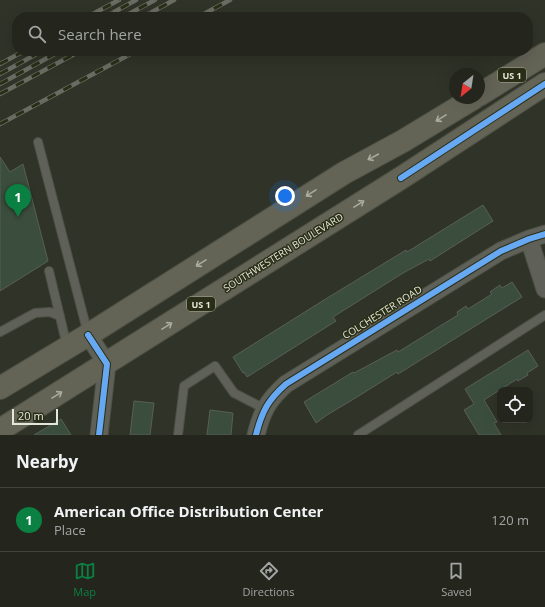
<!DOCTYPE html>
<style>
:root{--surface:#24261d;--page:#30322a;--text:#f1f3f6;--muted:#a3a5a4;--line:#41433b;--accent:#0b8043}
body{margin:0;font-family:"Open Sans",sans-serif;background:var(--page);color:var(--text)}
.controls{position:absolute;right:12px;bottom:12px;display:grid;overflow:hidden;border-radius:8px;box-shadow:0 4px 16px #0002}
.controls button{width:36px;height:36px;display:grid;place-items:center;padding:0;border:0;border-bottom:1px solid var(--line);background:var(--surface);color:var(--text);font:20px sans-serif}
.compass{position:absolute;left:449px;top:68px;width:36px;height:36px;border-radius:50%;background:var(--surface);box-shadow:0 4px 16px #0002;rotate:210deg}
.scale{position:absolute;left:12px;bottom:10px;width:46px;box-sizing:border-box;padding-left:4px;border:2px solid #e4e8d9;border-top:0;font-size:11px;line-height:14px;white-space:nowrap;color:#e4e8d9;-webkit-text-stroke:3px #2a2e17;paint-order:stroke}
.you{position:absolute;left:285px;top:196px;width:14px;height:14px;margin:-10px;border:3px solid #fff;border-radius:50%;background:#1a73e8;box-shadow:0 0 0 6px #1a73e833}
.badge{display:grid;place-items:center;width:26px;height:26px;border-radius:50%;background:var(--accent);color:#fff;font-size:13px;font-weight:700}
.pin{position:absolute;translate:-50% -33px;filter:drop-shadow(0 1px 2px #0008)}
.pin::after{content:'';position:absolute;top:21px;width:14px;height:12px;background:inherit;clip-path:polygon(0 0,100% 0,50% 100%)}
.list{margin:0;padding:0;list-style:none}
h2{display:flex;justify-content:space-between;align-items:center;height:52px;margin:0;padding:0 16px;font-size:17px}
h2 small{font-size:13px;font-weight:400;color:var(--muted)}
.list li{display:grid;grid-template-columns:26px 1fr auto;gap:12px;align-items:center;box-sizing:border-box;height:64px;padding:0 16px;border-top:1px solid var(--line)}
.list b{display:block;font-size:15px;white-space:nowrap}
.list p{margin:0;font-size:13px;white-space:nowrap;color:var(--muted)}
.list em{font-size:13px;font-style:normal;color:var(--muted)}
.icon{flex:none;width:22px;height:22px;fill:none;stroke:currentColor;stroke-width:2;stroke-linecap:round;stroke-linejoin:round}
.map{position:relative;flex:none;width:545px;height:435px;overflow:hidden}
.search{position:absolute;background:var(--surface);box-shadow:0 4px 16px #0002;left:12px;right:12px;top:12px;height:44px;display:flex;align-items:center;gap:10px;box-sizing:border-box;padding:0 14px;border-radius:16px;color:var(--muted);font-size:15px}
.sheet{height:116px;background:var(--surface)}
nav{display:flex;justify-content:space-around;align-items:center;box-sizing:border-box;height:56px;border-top:1px solid var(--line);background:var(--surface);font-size:11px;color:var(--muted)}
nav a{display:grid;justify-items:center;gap:2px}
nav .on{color:var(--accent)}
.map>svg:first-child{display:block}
.building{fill:#3b4d3c;stroke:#595f56}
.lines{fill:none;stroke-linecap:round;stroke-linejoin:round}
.lane-casing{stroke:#4d5044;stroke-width:10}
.street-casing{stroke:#4d5044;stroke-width:19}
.primary-casing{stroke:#4d5044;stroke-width:24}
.lane{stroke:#5f6158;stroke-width:8}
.street{stroke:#5f6158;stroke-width:17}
.primary{stroke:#636356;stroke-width:22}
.rail-casing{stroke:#6a6c63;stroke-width:4.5}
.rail{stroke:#2a2e17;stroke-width:3;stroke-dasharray:9;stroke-linecap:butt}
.cycleway-casing{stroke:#2a2e17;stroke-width:8}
.cycleway{stroke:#66a8f1;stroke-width:6}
.oneway{stroke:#aaac9e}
.labels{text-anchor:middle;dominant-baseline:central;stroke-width:3;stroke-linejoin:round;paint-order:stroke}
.shield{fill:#2a2e17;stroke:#acb09f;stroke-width:1}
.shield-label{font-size:9px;font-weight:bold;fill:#e4e8d9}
.street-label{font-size:10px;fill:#e4e8d9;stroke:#2a2e17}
</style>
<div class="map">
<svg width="545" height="435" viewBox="0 0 545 435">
<rect width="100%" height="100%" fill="#303327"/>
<path class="building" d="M0,157l10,15 13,-8 25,97 -48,30z
M483,205l10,16 -63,40 -1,-2 -26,14 -70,44 3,4 -89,56 -3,-5 -1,1 -10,-16 91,-57 82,-50 1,2z
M512,282l10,15 -124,77 -1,-2 -40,25 -30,18 -11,8 -12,-21 49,-30 1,1 43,-23 1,2 60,-37 -1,-3 9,-6 2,3 24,-15 -2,-2 10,-7 2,3z
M528,350l10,16 -11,7 1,2 -10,6 -1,-2 -33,21 13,22 -3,1 7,12h-22l-15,-25 10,-6 -9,-15z
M134,401l20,2 -4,32h-20z
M210,410l23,3 -2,22h-24z
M61,419l10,16h-37z"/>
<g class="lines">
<g class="lane-casing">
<path id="lane" d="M38,142l50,192
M49,271l18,75
M0,332l35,-19 15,-1 10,4
M178,435l6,-49 31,-20 19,27 31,16
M358,435l187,-120"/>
</g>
<g class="street-casing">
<path id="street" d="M529,239l16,50
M88,335l19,29 -8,71
M256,435c6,-24 12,-35 30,-51l215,-133 28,-12 16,-5"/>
</g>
<g class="primary-casing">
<path id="primary" d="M479,95l66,-41
M0,388l88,-53 256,-162 59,-32 71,-43
M0,430l401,-252 144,-94"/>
</g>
<use href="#lane" class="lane"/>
<use href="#street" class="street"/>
<use href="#primary" class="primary"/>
<g class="rail-casing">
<path id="rail" d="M87,17l32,-17
M105,17l31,-17
M123,17l32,-17
M143,17l31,-17
M198,17l32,-17
M0,64l24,-13
M0,74l42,-23
M0,84l60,-33
M0,94l80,-43
M0,124l136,-73"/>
</g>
<use href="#rail" class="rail"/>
<g class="cycleway-casing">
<path id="cycleway" d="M401,178l144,-94
M88,335l19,29 -8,71
M256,435c6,-24 12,-35 30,-51l215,-133 28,-12 16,-5"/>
</g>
<use href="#cycleway" class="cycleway"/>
</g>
<defs><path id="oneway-shaft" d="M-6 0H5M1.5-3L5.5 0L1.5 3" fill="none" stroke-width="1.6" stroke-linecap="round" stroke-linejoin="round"/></defs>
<g class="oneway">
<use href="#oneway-shaft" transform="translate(441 118) rotate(149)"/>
<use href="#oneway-shaft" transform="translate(373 157) rotate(152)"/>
<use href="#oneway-shaft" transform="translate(311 193) rotate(148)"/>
<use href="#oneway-shaft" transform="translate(359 204) rotate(-32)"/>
<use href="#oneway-shaft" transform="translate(201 263) rotate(148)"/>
<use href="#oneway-shaft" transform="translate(167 326) rotate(-32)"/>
<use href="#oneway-shaft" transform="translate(57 395) rotate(-32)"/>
</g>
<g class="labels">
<g class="shield">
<rect x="498" y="68" width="28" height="14" rx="3"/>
<rect x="187" y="297" width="28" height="14" rx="3"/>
</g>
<g class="shield-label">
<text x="512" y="75">US 1</text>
<text x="201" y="304">US 1</text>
</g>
<g class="street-label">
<text transform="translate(283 252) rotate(-32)">SOUTHWESTERN BOULEVARD</text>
<text transform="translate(382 312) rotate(-32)">COLCHESTER ROAD</text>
</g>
</g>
</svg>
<div class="controls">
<button><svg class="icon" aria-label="locate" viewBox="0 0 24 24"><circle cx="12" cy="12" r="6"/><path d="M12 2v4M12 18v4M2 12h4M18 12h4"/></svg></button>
</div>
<svg class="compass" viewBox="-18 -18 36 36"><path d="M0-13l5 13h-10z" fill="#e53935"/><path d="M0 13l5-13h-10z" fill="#a3a5a4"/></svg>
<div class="scale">20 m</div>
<div class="you"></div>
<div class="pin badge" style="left:18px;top:217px">1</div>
<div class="search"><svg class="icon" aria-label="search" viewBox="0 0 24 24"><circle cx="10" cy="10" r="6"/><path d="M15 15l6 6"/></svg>Search here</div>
</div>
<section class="sheet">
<h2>Nearby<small></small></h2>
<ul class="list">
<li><span class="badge">1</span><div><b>American Office Distribution Center</b><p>Place</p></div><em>120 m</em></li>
</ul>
</section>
<nav>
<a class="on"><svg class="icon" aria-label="map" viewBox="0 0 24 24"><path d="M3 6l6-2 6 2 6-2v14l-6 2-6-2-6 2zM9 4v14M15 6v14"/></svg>Map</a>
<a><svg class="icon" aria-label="directions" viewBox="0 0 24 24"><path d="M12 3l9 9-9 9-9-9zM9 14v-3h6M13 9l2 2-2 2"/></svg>Directions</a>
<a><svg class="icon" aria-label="saved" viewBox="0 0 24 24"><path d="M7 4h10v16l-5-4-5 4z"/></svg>Saved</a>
</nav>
